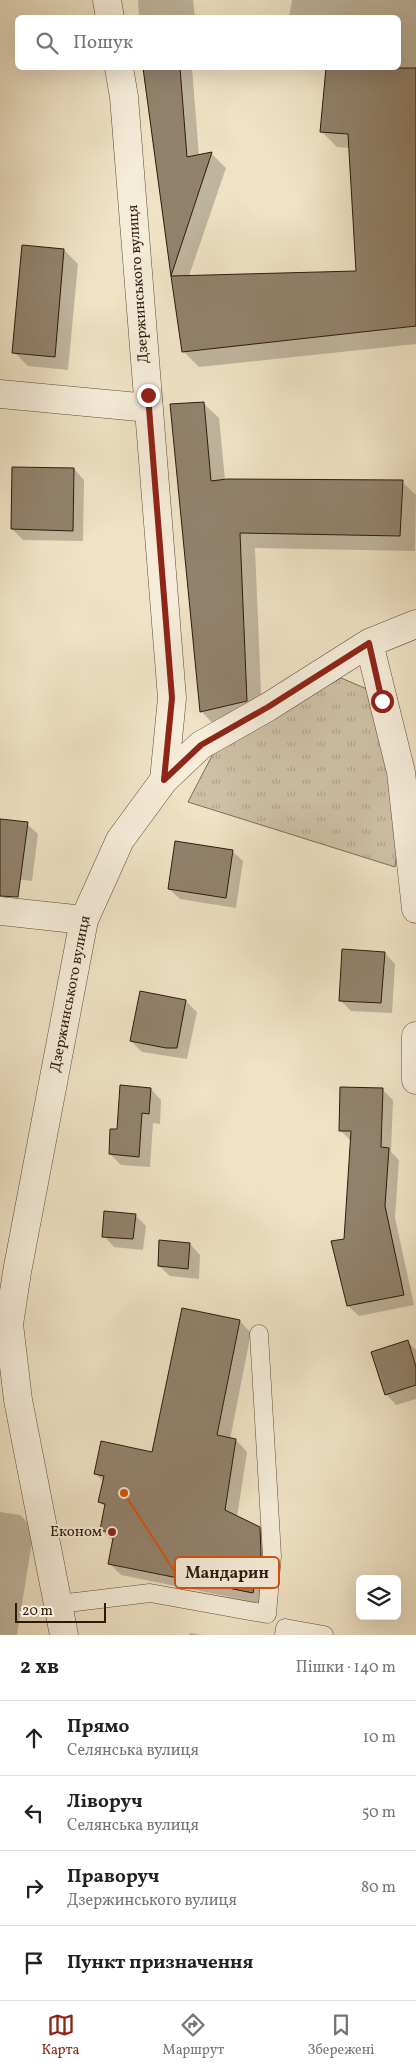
<!DOCTYPE html>
<html lang="uk">
<meta charset="utf-8">
<style>
:root{--surface:#fff;--page:#f6f6f6;--text:#222;--muted:#767676;--line:#e0e0e0;--accent:#8f2418}
body{margin:0;font-family:Vollkorn,serif;background:var(--page);color:var(--text)}
.controls{position:absolute;right:15px;bottom:15px;display:grid;overflow:hidden;border-radius:8px;box-shadow:0 5px 20px #0002}
.controls button{width:45px;height:45px;display:grid;place-items:center;padding:0;border:0;border-bottom:1px solid var(--line);background:var(--surface);color:var(--text);font:25px sans-serif}
.scale{position:absolute;left:15px;bottom:12px;width:91px;box-sizing:border-box;padding-left:5px;border:2px solid #2e1a0c;border-top:0;font-size:14px;line-height:18px;white-space:nowrap;color:#2e1a0c;-webkit-text-stroke:4px #f5ecd9;paint-order:stroke}
.stop{position:absolute;width:15px;height:15px;margin:-11px;border:4px solid #8f2418;border-radius:50%;background:#fff}
.stop.end{background:#8f2418;border-color:#fff;box-shadow:0 1px 5px #0008}
.list{margin:0;padding:0;list-style:none}
h2{display:flex;justify-content:space-between;align-items:center;height:65px;margin:0;padding:0 20px;font-size:21px}
h2 small{font-size:16px;font-weight:400;color:var(--muted)}
.list li{display:grid;grid-template-columns:32px 1fr auto;gap:15px;align-items:center;box-sizing:border-box;height:75px;padding:0 20px;border-top:1px solid var(--line)}
.list b{display:block;font-size:19px;white-space:nowrap}
.list p{margin:0;font-size:16px;white-space:nowrap;color:var(--muted)}
.list em{font-size:16px;font-style:normal;color:var(--muted)}
.icon{flex:none;width:28px;height:28px;fill:none;stroke:currentColor;stroke-width:2;stroke-linecap:round;stroke-linejoin:round}
.map{position:relative;flex:none;width:416px;height:1635px;overflow:hidden}
.search{position:absolute;background:var(--surface);box-shadow:0 5px 20px #0002;left:15px;right:15px;top:15px;height:55px;display:flex;align-items:center;gap:12px;box-sizing:border-box;padding:0 18px;border-radius:8px;color:var(--muted);font-size:19px}
.sheet{height:365px;background:var(--surface)}
nav{display:flex;justify-content:space-around;align-items:center;box-sizing:border-box;height:70px;border-top:1px solid var(--line);background:var(--surface);font-size:14px;color:var(--muted)}
nav a{display:grid;justify-items:center;gap:2px}
nav .on{color:var(--accent)}
.map>svg:first-child{display:block}
.grass{fill:url(#grass-tufts);stroke:#7e6d59}
.shadow{fill:#0003}
.building{fill:#92826c;stroke:#2e1a0c}
.lines{fill:none;stroke-linecap:round;stroke-linejoin:round}
.service-casing{stroke:#5e4c3a;stroke-width:19}
.minor-casing{stroke:#5e4c3a;stroke-width:29}
.service{stroke:#f5ecd9;stroke-width:18}
.minor{stroke:#f5ecd9;stroke-width:28}
.route{stroke:#8f2418;stroke-width:6}
.poi-dot{fill:#8f2418;stroke:#f5ecd9;stroke-width:2}
.labels{text-anchor:middle;dominant-baseline:central;stroke-width:4;stroke-linejoin:round;paint-order:stroke}
.street-label{font-size:15px;fill:#2e1a0c;stroke:#f5ecd9}
.poi-label{font-size:15px;fill:#2e1a0c;stroke:#f5ecd9;text-anchor:end}
.leader{fill:none;stroke:#d5530c;stroke-width:2}
.callout-dot{fill:#d5530c;stroke:#f5ecd9;stroke-width:2}
.callout{fill:#f5ecd9;stroke:#d5530c;stroke-width:2}
.callout-label{font-size:16px;text-anchor:middle;font-weight:bold;fill:#2e1a0c}
</style>
<div class="map">
<svg width="416" height="1635" viewBox="0 0 416 1635">
<defs>
<pattern id="grass-tufts" width="24" height="20" patternUnits="userSpaceOnUse" patternTransform="scale(1.25)"><rect width="24" height="20" fill="#cec0a6"/><path d="M3 7l-1-3M5 7V3M7 7l1-3M15 17l-1-3M17 17v-4M19 17l1-3" fill="none" stroke="#b1a48e"/></pattern>
</defs>
<rect width="100%" height="100%" fill="#efe2c5"/>
<filter id="stains"><feTurbulence type="fractalNoise" baseFrequency=".004" numOctaves="4"/><feColorMatrix values="0 0 0 0 .2 0 0 0 0 .09 0 0 0 0 .02 0 0 0 .5 -.17"/></filter>
<radialGradient id="worn" r=".72"><stop offset=".6" stop-color="#630" stop-opacity="0"/><stop offset="1" stop-color="#630" stop-opacity=".3"/></radialGradient>
<path class="grass" d="M341,678l26,11 24,80 9,61 -5,37 -207,-65 27,-52 80,-49z"/>
<path class="shadow" d="M138,0h55l2,18h-56z
M292,0h124v344l-217,23 -16,-16 -39,-283h48l7,88 13,-2 14,14 -37,108 168,-4 -7,-124 -13,-1 -16,-16 6,-63h71v-50h-109z
M64,250l14,14 -10,106 -40,-4 -14,-14z
M203,403l16,15 6,62 177,2 14,13 -1,56 -160,-3 7,168 -46,11 -15,-16z
M74,469l10,11 -1,61 -60,-1 -11,-11z
M0,820l27,4 11,10 -6,47 -32,-4z
M232,851l11,10 -7,47 -56,-9 -11,-10z
M385,953l10,11 -3,49 -41,-2 -11,-11z
M141,992l45,9 11,11 -10,47 -45,-7 -11,-11z
M151,1089l10,11 -1,24 -7,-1 -3,44 -29,-2 -11,-11 8,-23z
M382,1089l11,11 -2,52 8,8 -4,58 19,87 -55,11 -11,-10 -3,-66 7,-98 -11,-11z
M135,1215l11,11 -3,24 -29,-3 -10,-11z
M190,1244l10,11 -1,24 -29,-3 -11,-10z
M240,1321l11,12 -21,106 6,1 11,12 -10,65 22,11 12,12 -6,64 -144,-29 -12,-12 5,-21 -13,-12 5,-22 -6,-6 4,-20 -9,-9 58,-20z
M408,1342l8,8v49l-20,6 -10,-11z
M0,1512l20,3 14,14 -17,106h-17z
M190,1633l13,2h-14z"/>
<path class="building" d="M143,68h37l7,89 25,-5 -41,124z
M326,68h90v258l-234,26 -11,-76 185,-5 -8,-137 -28,-2z
M22,245l42,4 -9,108 -43,-4z
M204,402l7,79 16,-2 176,1 -3,56 -160,-3 7,168 -47,11 -30,-308z
M12,467l62,1 -1,63 -62,-2z
M0,819l28,3 -10,75 -18,-1z
M175,841l58,9 -7,48 -58,-9z
M342,949l43,3 -4,51 -42,-2z
M140,991l46,9 -9,48h-11l-36,-7z
M120,1085l31,3 -2,26 -7,-1 -3,44 -30,-3 1,-25h7z
M340,1087l43,1 -2,59 8,1 -4,58 19,89 -57,11 -16,-65 13,-2 7,-108h-12z
M104,1211l32,3 -3,25 -31,-2z
M159,1240l31,3 -2,26 -30,-3z
M182,1308l58,12 -23,115 19,4 -11,71 35,17 1,28 -8,38 -145,-29 6,-31 -14,-3 5,-26 -7,-2 6,-26 -10,-2 7,-33 51,11z
M408,1340l8,27v18l-31,10 -14,-43z"/>
<g class="lines">
<g class="service-casing">
<path id="service" d="M59,1604l91,-11 117,21 5,-58 -13,-222
M284,1635l1,-7 39,7"/>
</g>
<g class="minor-casing">
<path id="minor" d="M107,0l3,18
M0,394l149,14
M369,643l47,-19
M164,780l37,-35 67,-38 101,-64 32,129 15,137
M0,911l84,9
M416,1036v44
M64,1635l-46,-235 -9,-76 8,-52 67,-352 36,-80 44,-60 8,-82 -48,-601 -5,-29"/>
</g>
<use href="#service" class="service"/>
<use href="#minor" class="minor"/>
</g>
<g class="lines">
<path class="route" d="M148,395l24,303 -8,82 37,-35 67,-38 101,-64 13,58"/>
</g>
<circle class="poi-dot" cx="112" cy="1532" r="5"/>
<g class="labels">
<g class="street-label">
<text transform="translate(139 284) rotate(-94)">Дзержинського вулиця</text>
<text transform="translate(71 994) rotate(-79)">Дзержинського вулиця</text>
</g>
<g class="poi-label">
<text x="102" y="1532">Економ</text>
</g>
</g>
<path class="leader" d="M124 1493L175 1572"/>
<circle class="callout-dot" cx="124" cy="1493" r="5"/>
<rect class="callout" x="175" y="1557" width="104" height="31" rx="5"/>
<g class="callout-label">
<text x="227" y="1578">Мандарин</text>
</g>
<rect width="100%" height="100%" filter="url(#stains)"/>
<rect width="100%" height="100%" fill="url(#worn)"/>
</svg>
<div class="controls">
<button><svg class="icon" aria-label="layers" viewBox="0 0 24 24"><path d="M12 4l9 5-9 5-9-5zM3 14l9 5 9-5"/></svg></button>
</div>
<div class="scale">20 m</div>
<div class="stop" style="left:382px;top:701px"></div>
<div class="stop end" style="left:148px;top:395px"></div>
<div class="search"><svg class="icon" aria-label="search" viewBox="0 0 24 24"><circle cx="10" cy="10" r="6"/><path d="M15 15l6 6"/></svg>Пошук</div>
</div>
<section class="sheet">
<h2>2 хв<small>Пішки · 140 m</small></h2>
<ul class="list">
<li><svg class="icon" aria-label="ahead" viewBox="0 0 24 24"><path d="M12 20V5M6 11l6-6 6 6"/></svg><div><b>Прямо</b><p>Селянська вулиця</p></div><em>10 m</em></li>
<li><svg class="icon" aria-label="left" viewBox="0 0 24 24"><path d="M17 20v-9H6M10 6l-5 5 5 5"/></svg><div><b>Ліворуч</b><p>Селянська вулиця</p></div><em>50 m</em></li>
<li><svg class="icon" aria-label="right" viewBox="0 0 24 24"><path d="M7 20v-9h11M14 6l5 5-5 5"/></svg><div><b>Праворуч</b><p>Дзержинського вулиця</p></div><em>80 m</em></li>
<li><svg class="icon" aria-label="arrive" viewBox="0 0 24 24"><path d="M6 21V4h12l-3 4 3 4H6"/></svg><div><b>Пункт призначення</b></div></li>
</ul>
</section>
<nav>
<a class="on"><svg class="icon" aria-label="map" viewBox="0 0 24 24"><path d="M3 6l6-2 6 2 6-2v14l-6 2-6-2-6 2zM9 4v14M15 6v14"/></svg>Карта</a>
<a><svg class="icon" aria-label="directions" viewBox="0 0 24 24"><path d="M12 3l9 9-9 9-9-9zM9 14v-3h6M13 9l2 2-2 2"/></svg>Маршрут</a>
<a><svg class="icon" aria-label="saved" viewBox="0 0 24 24"><path d="M7 4h10v16l-5-4-5 4z"/></svg>Збережені</a>
</nav>
